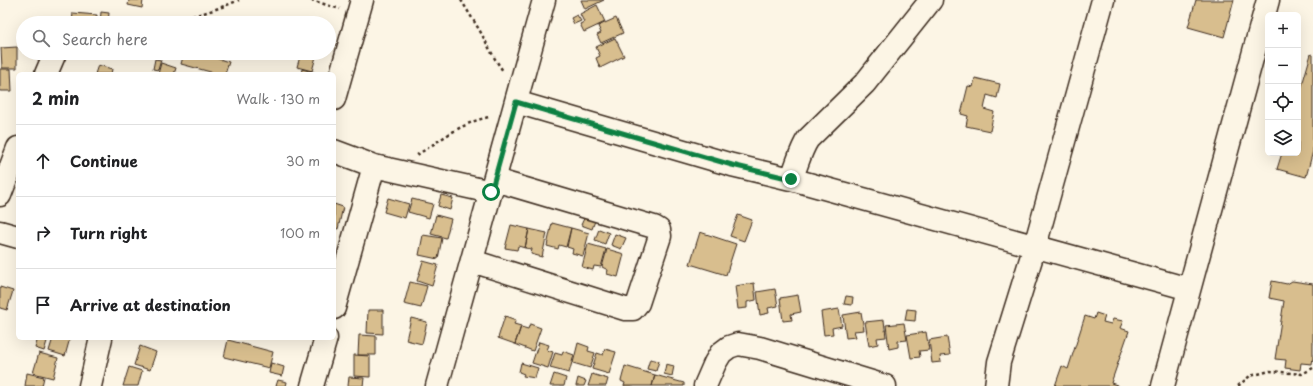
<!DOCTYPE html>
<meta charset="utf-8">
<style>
:root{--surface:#fff;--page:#f6f6f6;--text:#202124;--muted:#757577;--line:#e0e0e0}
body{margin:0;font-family:"Playpen Sans",sans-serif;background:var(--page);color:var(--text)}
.controls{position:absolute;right:12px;top:12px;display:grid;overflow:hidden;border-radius:6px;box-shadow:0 4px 16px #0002}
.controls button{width:36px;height:36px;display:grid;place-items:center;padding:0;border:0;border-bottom:1px solid var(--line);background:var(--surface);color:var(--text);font:20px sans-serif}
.stop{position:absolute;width:12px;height:12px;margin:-9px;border:3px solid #0b8043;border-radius:50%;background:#fff}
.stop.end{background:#0b8043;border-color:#fff;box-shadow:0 1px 4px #0008}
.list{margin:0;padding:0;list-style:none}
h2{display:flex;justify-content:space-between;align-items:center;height:52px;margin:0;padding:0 16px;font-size:17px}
h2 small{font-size:13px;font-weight:400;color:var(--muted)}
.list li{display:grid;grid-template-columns:26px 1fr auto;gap:12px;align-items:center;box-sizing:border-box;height:72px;padding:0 16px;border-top:1px solid var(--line)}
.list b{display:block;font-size:15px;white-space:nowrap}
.list em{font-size:13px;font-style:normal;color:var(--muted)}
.icon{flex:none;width:22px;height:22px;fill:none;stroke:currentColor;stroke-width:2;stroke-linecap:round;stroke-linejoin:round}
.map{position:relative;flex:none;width:1313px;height:386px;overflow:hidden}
.search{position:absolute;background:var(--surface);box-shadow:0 4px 16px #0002;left:16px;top:16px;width:320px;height:44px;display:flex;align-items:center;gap:10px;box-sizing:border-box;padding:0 14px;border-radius:22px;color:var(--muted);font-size:15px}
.panel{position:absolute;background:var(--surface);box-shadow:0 4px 16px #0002;left:16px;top:72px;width:320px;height:268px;border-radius:6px}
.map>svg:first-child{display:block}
.building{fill:#d8be8e;stroke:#3b2a1e}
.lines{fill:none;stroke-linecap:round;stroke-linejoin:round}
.minor-casing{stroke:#3b2a1e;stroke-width:25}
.path{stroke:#3b2a1e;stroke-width:2.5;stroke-dasharray:3 3;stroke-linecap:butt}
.minor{stroke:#fcf5e5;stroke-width:22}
.route{stroke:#0b8043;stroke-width:5}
</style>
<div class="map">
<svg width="1313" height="386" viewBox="0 0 1313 386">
<rect width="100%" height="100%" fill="#fcf5e5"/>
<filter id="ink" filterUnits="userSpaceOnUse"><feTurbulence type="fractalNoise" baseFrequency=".025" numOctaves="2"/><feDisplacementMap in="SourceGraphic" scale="8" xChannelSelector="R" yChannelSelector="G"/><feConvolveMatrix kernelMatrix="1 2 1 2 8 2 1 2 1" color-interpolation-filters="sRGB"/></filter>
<g filter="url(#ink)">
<path class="building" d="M129,0h14l-1,8 -14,-3z
M581,0h23l-19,9z
M1196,0h38l-10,37 -36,-10z
M597,5l8,17 -21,10 -4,-8 4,-2 -4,-8z
M101,12l8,1 -1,10h-8z
M73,13l24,2 -1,8h-24z
M577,15l4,6 -7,3 -3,-6z
M616,18l7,15 -22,10 -4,-8 4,-2 -3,-7z
M615,38l9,18 -24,12 -4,-10 4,-2 -4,-9z
M17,47v21h-15l-1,-20z
M184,53h14l31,9 -4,12h-7l-37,-10z
M301,53h16l-5,18 -15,-4z
M1311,54l2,1v96l-7,26 -29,-8 5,-16h16v-54z
M155,59l6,1 -3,10 -5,-1z
M161,63l15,5 -2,6h-16z
M98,65l14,4 -1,5h-16z
M0,69h11l1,22h-12z
M302,69l15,4v1h-16z
M975,78l25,6 -3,14 -10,-3 -3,14 10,3 -4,19 -24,-5 2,-10 -7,-2 7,-28 5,1z
M441,195l12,3 -3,12 -12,-4z
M388,198l21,6 -4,14 -21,-6z
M412,199l21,5 -4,14 -21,-6z
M334,204l9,3 -5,22 -4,-1z
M586,214l10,4 -4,11 -11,-4z
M436,215l15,4 -5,19 -15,-4z
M738,215l14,5 -8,21 -14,-5z
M552,223l19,5 -5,19 -7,-2 -1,4 -11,-3z
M511,225l18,4 -4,19 -7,-2 -1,4 -12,-2z
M571,228l18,5 -6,23 -11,-3 1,-4 -6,-2z
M529,229l18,4 -5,24 -11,-3 1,-5 -7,-1z
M599,229l10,4 -4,11 -10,-4z
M700,232l36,12 -10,31 -36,-11z
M615,234l11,4 -5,11 -10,-4z
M423,235l19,3 -4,21 -19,-4z
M588,244l18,5 -5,18 -7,-1 -1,4 -11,-3z
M607,249l17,5 -6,23 -11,-3 1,-4 -6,-3z
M423,261l15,4 -6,21 -15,-5z
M1272,281l15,3 5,-3 21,3v73l-1,7 -11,-1 -1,7 -15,-2 1,-8 -11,-1 9,-58 -15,-3z
M410,282l17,4 -6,22 -17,-4z
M754,283l2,17 -9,2v6l-9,1 -3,-23z
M0,287l13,4 -6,19 -7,-2z
M775,289l3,17 -10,2 1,5 -9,2 -3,-23z
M798,295l3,17 -10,2 1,6 -9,1 -3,-23z
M846,296l7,1 -1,8 -8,-1z
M839,309l3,17 -10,2 1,6 -9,1 -3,-23z
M907,309l9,1 -1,11 -10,-1z
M368,310h15v24l-16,-1z
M861,312l3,18 -10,1 2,6 -10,1 -3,-23z
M1096,313l9,3 -2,6 8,2 2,-5 10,2 -3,7 9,3 -18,52 6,2v1h-62l7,-20 6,3 17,-53 9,3z
M505,316l11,4 -2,4 7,2 -6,18 -17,-6z
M411,318l16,4 -5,22 -16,-4z
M884,320l2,17 -9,1 1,6 -9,2 -4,-24z
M904,323l3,17 -9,1v6l-9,2 -3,-24z
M530,324l11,4 -8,23 -18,-7 6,-17 7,2z
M926,332l3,18 -10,1 1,6 -9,1 -4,-23z
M359,335l17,1v19h-18z
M947,337l3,18 -10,1 1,6 -9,1 -3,-23z
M38,338h10l-4,13 -9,-3z
M53,338h17l-5,18 -16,-5z
M228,340l45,12 -4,16 -45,-11z
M539,342l10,3 -2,5 6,2 -5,16 -16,-5z
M578,343l11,4 -1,4 7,2 -5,15 -17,-5z
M140,346l16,6 -6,18 -16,-5z
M605,349l11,3 -7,22 -17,-5 5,-16 6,2z
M563,351l11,4 -5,18 -19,-5 5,-15 7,2z
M39,353l19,5 -5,20 -20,-5z
M354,355l16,1v21l-16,-1z
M650,359l9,2 -3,10 -9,-2z
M271,363l13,4 -2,9 -13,-3z
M521,363l17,5 -3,10 -12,-2 1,-2 -5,-2z
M666,364l8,2 -2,10 -8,-2z
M625,366l30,9 -3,11h-28l1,-3 -4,-2z
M129,367l13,4 -4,15h-15z
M27,373l17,4 -2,9h-17z
M554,374l12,4 -2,8h-14z
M592,374l16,5 -2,7h-18z
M655,375l29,8v3h-32z
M349,377l15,1 -1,8h-15z
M578,378l8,3 -2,5h-8z
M278,380l9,2 -1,4h-10z"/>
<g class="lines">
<g class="minor-casing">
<path id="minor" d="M46,74l9,-21
M334,99l28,-99
M516,102l216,63 59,14 398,110
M334,151l40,15 117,26
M791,179c6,-13 9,-28 17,-40l57,-56 66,-83
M0,195l18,-47
M0,232l18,5
M472,261l153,48h8l5,-6 22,-67 -1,-6 -5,-3 -159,-47
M334,308l40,-142
M90,386l11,-48
M312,386l14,-48
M437,386l107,-386
M705,386l10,-23 6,-10 8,-6 9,-3 22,4 125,38
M996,386l3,-24 36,-116 68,-246
M1163,386l105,-386"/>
</g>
<path class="path" d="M311,0l29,9
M461,0l19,31 15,28 8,12
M157,23c28,-4 55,-11 82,-23
M417,155c22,-14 47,-34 73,-38
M1238,386l12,-10 20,-5 32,3 11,-6"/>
<use href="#minor" class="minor"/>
</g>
</g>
<g class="lines" filter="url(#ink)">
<path class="route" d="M491,192l25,-90 216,63 59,14"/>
</g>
</svg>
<div class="controls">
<button>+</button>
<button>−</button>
<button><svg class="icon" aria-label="locate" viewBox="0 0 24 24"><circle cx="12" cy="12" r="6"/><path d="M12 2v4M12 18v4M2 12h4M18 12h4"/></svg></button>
<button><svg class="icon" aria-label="layers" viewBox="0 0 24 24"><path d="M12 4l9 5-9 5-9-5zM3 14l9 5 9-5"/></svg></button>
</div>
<div class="stop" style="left:491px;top:192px"></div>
<div class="stop end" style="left:791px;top:179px"></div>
<div class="search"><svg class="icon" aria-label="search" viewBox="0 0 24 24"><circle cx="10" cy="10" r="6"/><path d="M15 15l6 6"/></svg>Search here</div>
<section class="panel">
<h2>2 min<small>Walk · 130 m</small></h2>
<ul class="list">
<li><svg class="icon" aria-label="ahead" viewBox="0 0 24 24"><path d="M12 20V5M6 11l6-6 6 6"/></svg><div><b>Continue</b></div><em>30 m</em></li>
<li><svg class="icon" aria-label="right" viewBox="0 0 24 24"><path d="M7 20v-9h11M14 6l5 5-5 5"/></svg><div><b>Turn right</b></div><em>100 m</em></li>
<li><svg class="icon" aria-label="arrive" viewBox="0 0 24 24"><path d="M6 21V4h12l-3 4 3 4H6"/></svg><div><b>Arrive at destination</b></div></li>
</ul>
</section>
</div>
